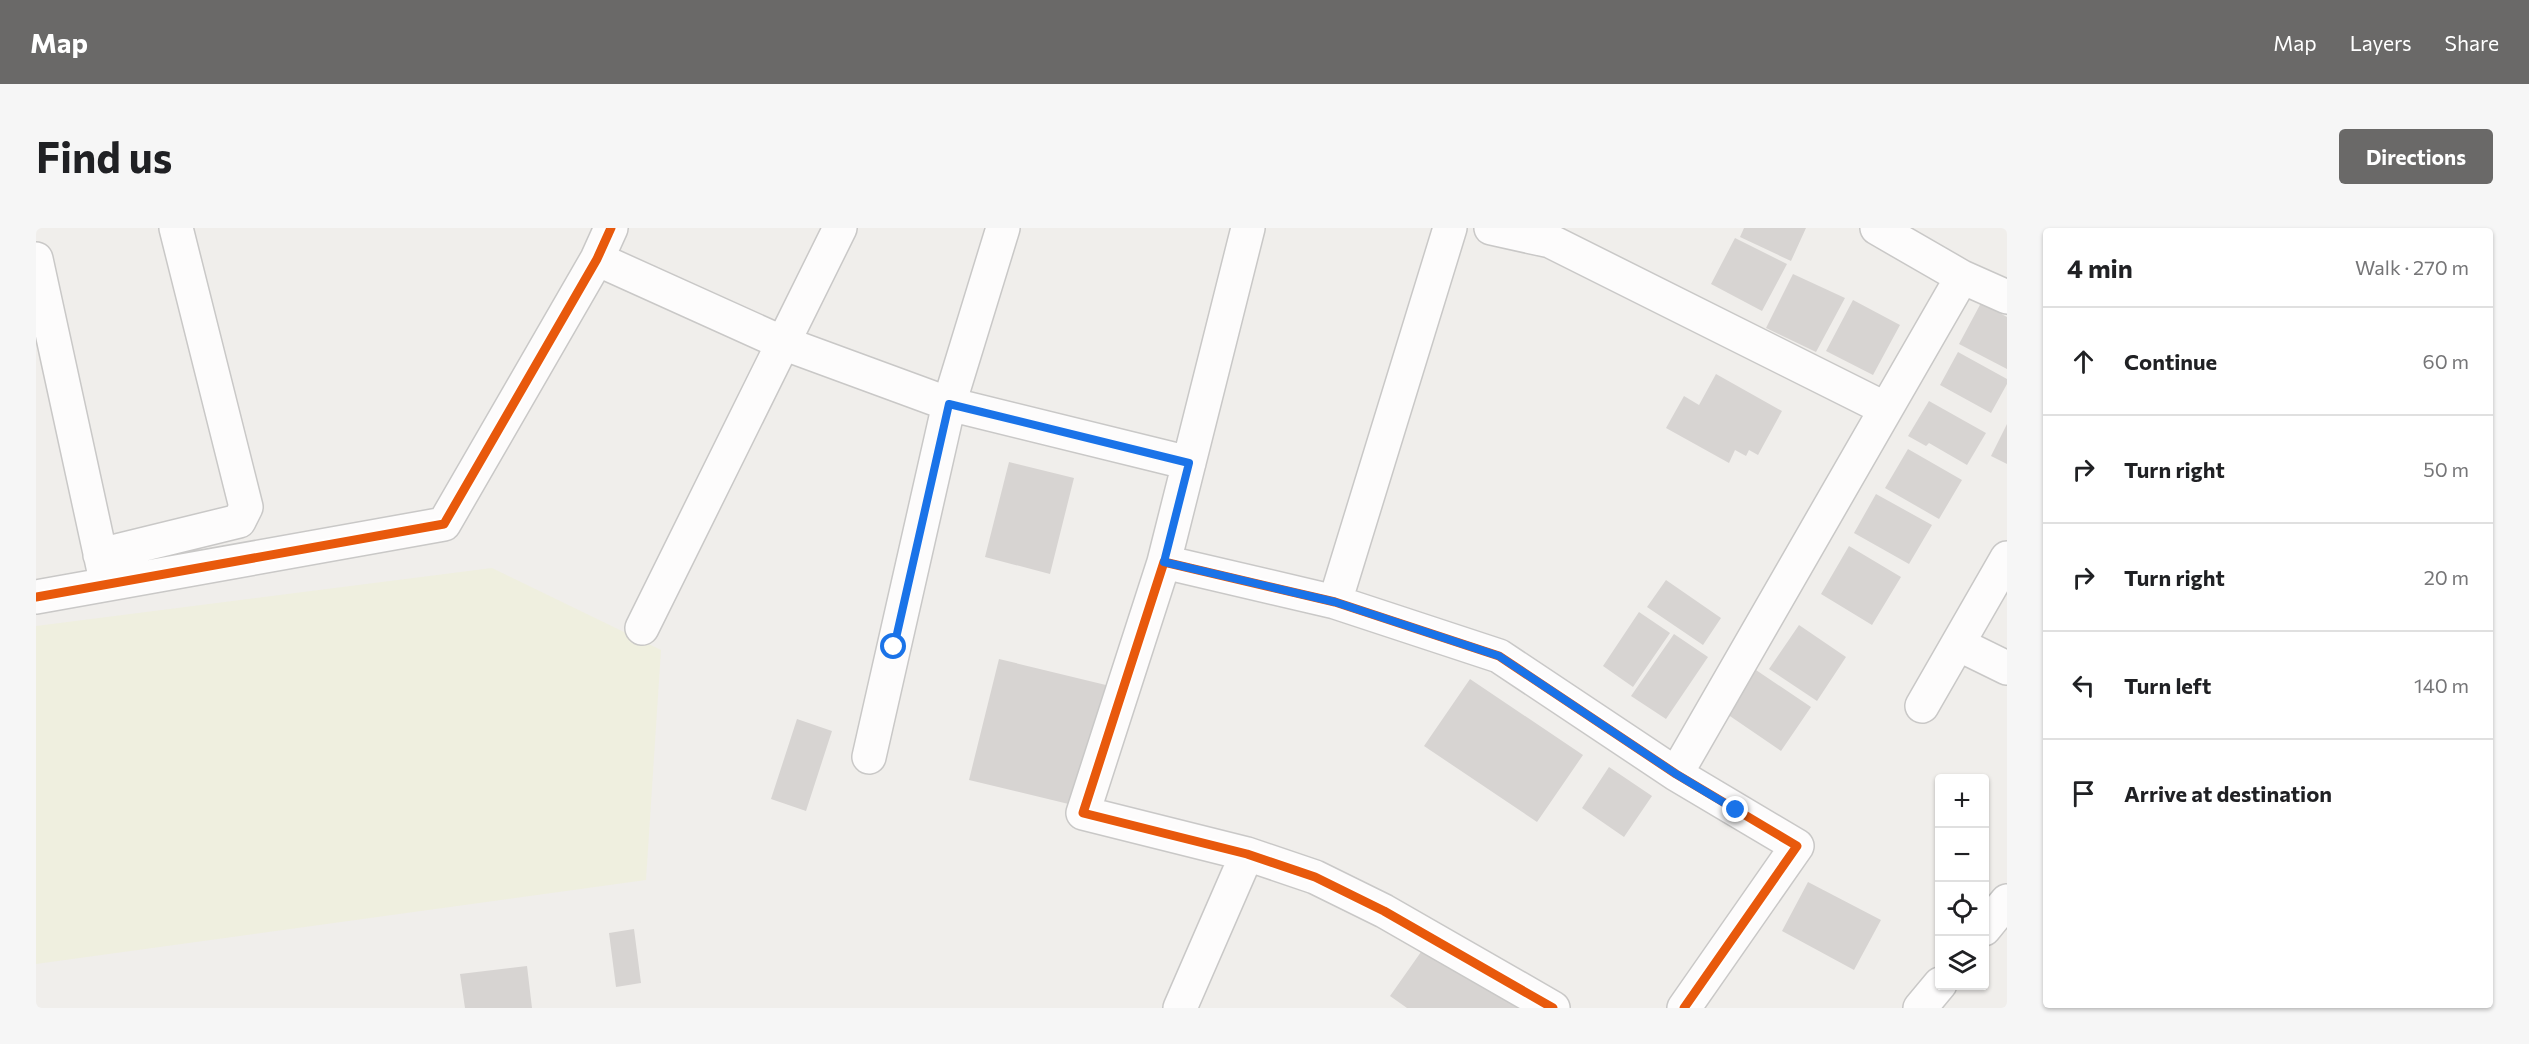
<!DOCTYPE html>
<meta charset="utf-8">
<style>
:root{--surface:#fff;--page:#f6f6f6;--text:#202124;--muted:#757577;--line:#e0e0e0;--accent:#6a6968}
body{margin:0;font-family:Commissioner,sans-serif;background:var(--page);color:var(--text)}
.controls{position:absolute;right:18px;bottom:18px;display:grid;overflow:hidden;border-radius:6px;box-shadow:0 2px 4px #0004}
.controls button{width:54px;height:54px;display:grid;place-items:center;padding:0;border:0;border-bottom:2px solid var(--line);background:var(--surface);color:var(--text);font:30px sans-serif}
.stop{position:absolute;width:18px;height:18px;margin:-14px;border:4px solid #1a73e8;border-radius:50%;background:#fff}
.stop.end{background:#1a73e8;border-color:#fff;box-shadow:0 2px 6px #0008}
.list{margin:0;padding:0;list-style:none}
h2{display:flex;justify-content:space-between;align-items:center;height:78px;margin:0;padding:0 24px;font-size:26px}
h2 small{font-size:20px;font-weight:400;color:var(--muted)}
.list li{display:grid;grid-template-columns:39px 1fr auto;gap:18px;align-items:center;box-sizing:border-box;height:108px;padding:0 24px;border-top:2px solid var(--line)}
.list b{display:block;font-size:22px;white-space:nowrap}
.list em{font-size:20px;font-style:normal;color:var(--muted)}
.icon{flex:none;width:33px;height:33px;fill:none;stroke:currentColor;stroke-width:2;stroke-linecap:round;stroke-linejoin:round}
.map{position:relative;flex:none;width:1971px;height:780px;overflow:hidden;border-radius:6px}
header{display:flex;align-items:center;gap:36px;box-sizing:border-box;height:84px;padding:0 30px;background:var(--accent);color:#fff}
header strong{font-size:28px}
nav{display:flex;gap:33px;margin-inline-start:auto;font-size:21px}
.intro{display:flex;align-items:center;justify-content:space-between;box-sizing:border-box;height:144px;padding:0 36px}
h1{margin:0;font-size:42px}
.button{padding:15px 27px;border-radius:6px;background:var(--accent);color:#fff;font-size:21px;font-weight:700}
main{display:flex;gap:36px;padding:0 36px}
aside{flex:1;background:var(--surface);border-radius:6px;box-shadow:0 2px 4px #0004}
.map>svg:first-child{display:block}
.farmland{fill:#efefdf}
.building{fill:#d7d4d2}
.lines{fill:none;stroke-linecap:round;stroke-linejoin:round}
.minor-casing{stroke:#c9c8c7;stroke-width:36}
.minor{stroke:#fdfcfc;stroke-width:33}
.cycleway-casing{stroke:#fff;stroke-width:13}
.cycleway{stroke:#e8590c;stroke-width:9}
.route{stroke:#1a73e8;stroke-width:8}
</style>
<header>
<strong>Map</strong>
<nav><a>Map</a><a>Layers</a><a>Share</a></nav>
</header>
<div class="intro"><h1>Find us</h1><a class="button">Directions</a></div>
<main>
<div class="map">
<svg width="1971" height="780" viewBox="0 0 1971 780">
<rect width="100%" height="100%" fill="#f0eeeb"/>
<path class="farmland" d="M456,340l169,82 -15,230 -610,84v-338z"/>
<path class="building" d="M1708,0h62l-15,33 -51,-24z
M1699,10l52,26 -25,47 -51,-27z
M1757,46l52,24 -29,54 -50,-24z
M1817,72l47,25 -27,50 -47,-24z
M1945,75l26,14v52l-48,-25z
M1922,124l49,27v5l-16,29 -51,-28z
M1680,146l66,37 -24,44 -9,-5 -3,6 -11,-6 -6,13 -63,-35 18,-32 15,9z
M1893,173l57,32 -19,32 -38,-22 -3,3 -18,-10z
M1971,196v40l-16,-8z
M1872,221l54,31 -23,39 -54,-31z
M973,234l65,16 -24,96 -65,-17z
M1840,266l56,31 -23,39 -55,-31z
M1813,318l52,31 -29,48 -51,-31z
M1630,352l55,38 -18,27 -56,-38z
M1603,384l31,21 -37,54 -30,-21z
M1763,397l47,32 -29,44 -48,-32z
M1638,406l34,23 -42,62 -35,-23z
M963,431l111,27 -29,121 -112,-27z
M1717,440l58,39 -30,44 -57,-39z
M1434,451l113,76 -46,67 -113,-76z
M761,491l35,12 -26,80 -35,-12z
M1573,539l43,29 -28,41 -42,-29z
M1772,654l73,38 -27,50 -72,-39z
M598,701l7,54 -25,4 -7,-54z
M1392,714l94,66h-115l-17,-12z
M491,738l5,42h-67l-5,-34z"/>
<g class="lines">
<g class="minor-casing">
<path id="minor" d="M1455,0l59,13 336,168
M1841,0l85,49
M0,31l69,317
M561,31l186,84 166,61 240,59
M64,327l139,-34 7,-14 -70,-279
M1128,334l84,-334
M0,369l408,-73 153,-265 14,-31
M1299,374l115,-374
M606,400l198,-400
M1922,416l49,24
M1886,478l85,-148
M833,529l80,-353 54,-176
M1640,546l286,-497 45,20
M1948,701l23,-28
M1144,780l67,-154
M1517,780l-169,-97 -69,-34 -68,-23 -164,-41 81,-251 171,40 164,54 177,118 121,72 -113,162
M1884,780l20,-24"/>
</g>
<use href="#minor" class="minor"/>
<g class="cycleway-casing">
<path id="cycleway" d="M0,369l408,-73 153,-265 14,-31
M1517,780l-169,-97 -69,-34 -68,-23 -164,-41 81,-251 171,40 164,54 177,118 121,72 -113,162"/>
</g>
<use href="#cycleway" class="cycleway"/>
</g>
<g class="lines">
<path class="route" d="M858,419l55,-243 240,59 -25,99 171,40 164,54 177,118 60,36"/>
</g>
</svg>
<div class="controls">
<button>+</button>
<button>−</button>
<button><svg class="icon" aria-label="locate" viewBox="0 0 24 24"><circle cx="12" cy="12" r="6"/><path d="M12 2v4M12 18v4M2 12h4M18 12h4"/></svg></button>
<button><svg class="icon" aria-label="layers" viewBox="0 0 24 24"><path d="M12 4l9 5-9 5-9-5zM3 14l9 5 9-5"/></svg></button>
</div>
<div class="stop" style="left:858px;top:419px"></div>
<div class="stop end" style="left:1700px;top:582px"></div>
</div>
<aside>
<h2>4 min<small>Walk · 270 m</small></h2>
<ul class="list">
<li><svg class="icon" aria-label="ahead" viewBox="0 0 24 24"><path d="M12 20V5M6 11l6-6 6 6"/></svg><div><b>Continue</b></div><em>60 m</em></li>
<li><svg class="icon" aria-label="right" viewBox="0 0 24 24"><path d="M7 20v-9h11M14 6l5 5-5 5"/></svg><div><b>Turn right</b></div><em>50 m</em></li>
<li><svg class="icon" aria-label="right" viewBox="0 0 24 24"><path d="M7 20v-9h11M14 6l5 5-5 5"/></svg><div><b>Turn right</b></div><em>20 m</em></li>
<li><svg class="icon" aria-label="left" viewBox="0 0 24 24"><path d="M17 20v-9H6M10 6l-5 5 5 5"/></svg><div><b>Turn left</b></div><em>140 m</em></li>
<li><svg class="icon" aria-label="arrive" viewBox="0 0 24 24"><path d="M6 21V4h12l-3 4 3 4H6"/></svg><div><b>Arrive at destination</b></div></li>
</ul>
</aside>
</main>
